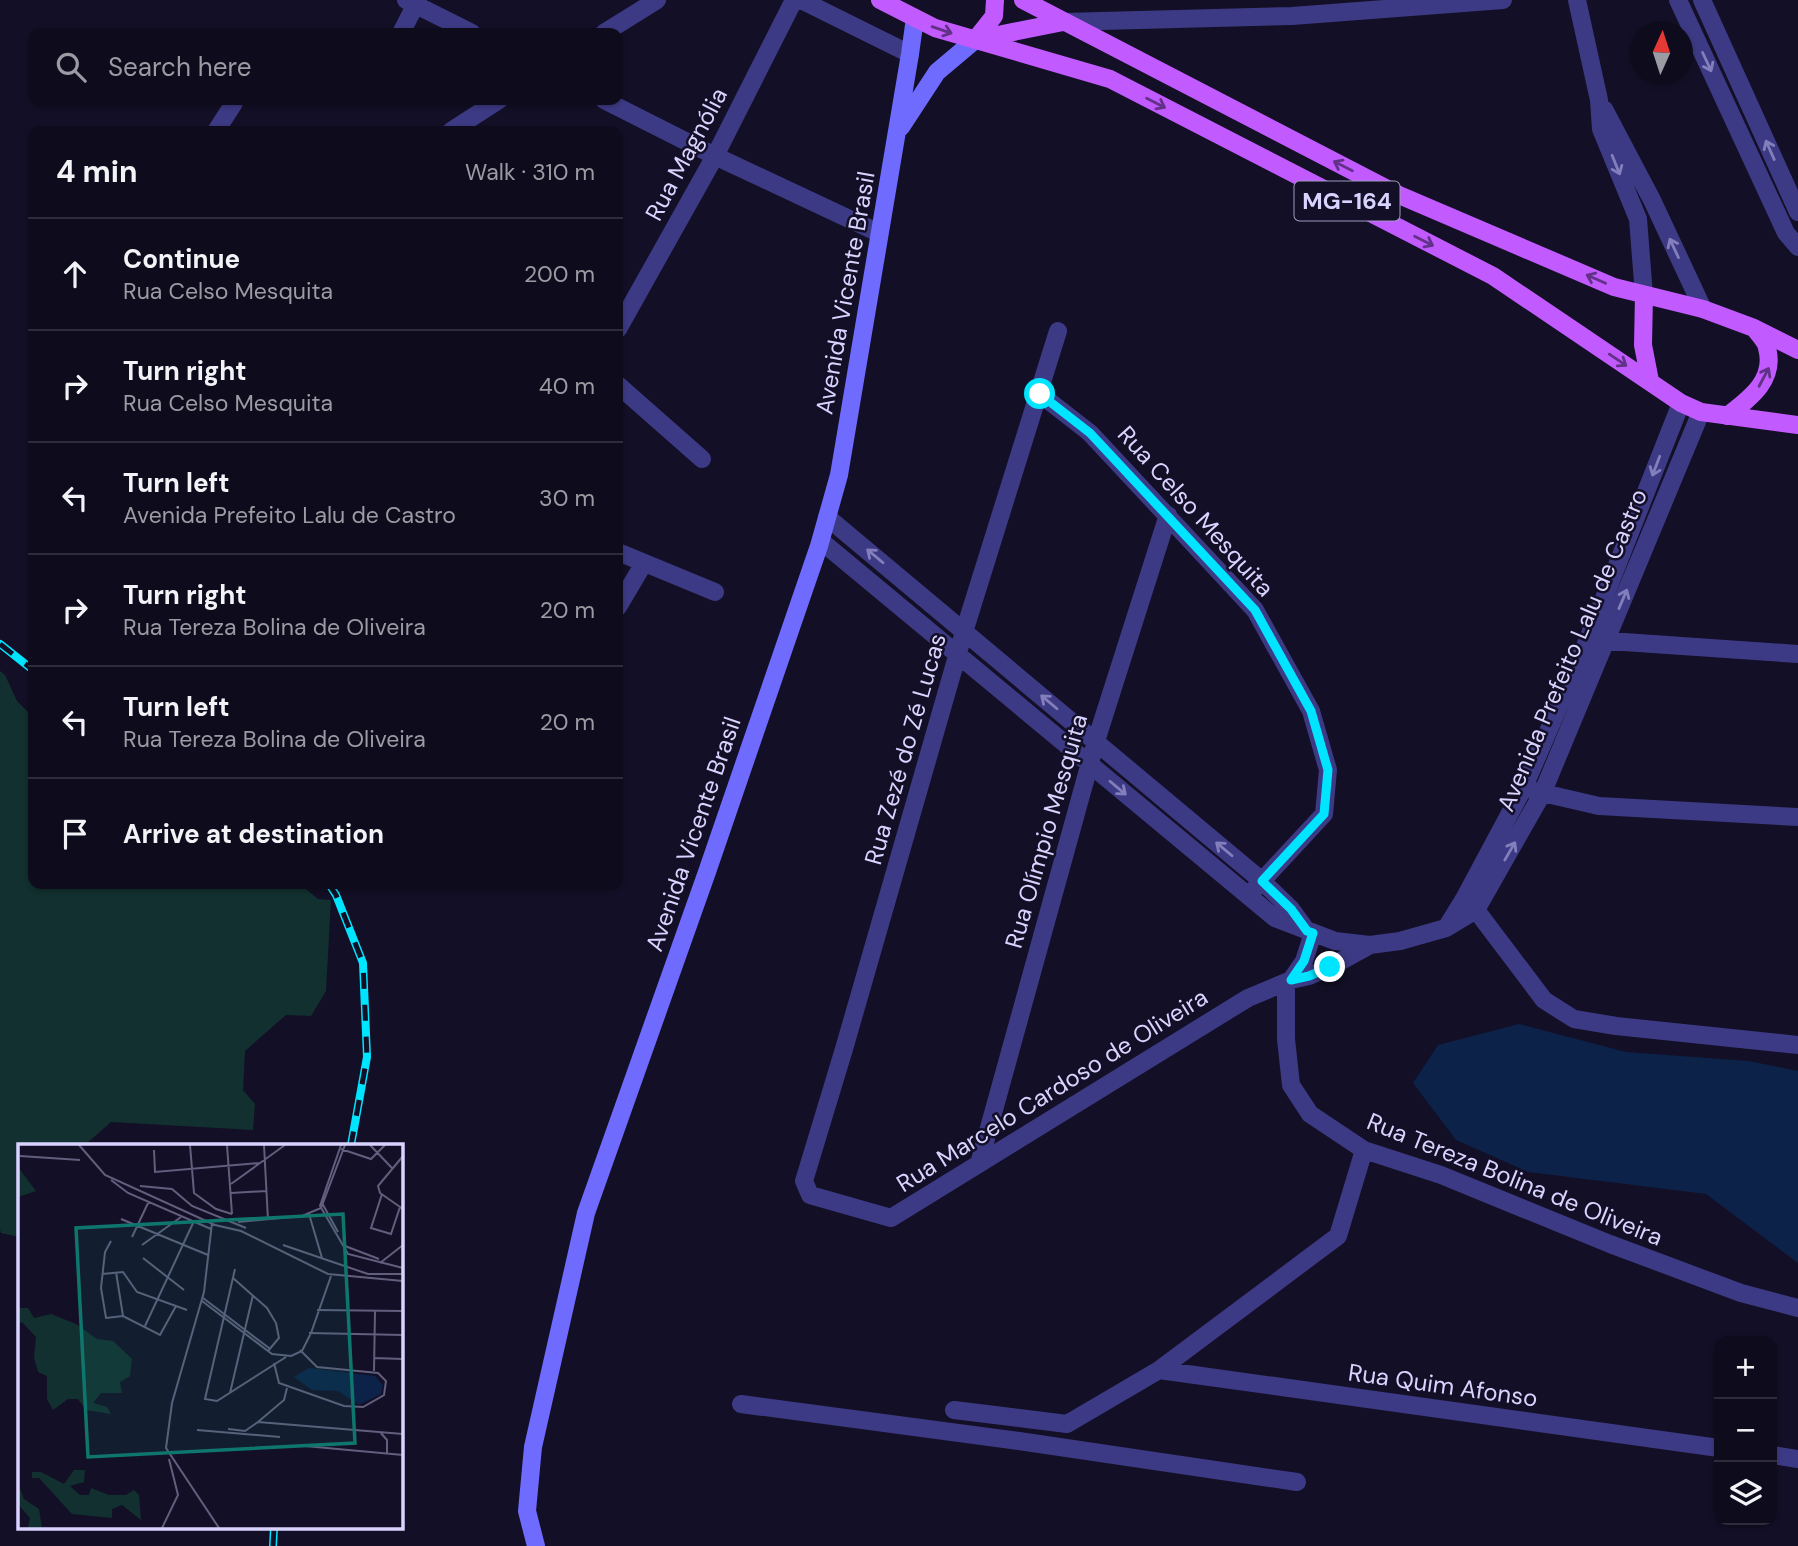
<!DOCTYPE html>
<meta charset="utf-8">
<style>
:root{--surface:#0e0b1c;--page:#1c1929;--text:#f1f3f6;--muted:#9b9ba3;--line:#2e2b3b}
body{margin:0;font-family:"DM Sans",sans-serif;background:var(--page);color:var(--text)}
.controls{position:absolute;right:21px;bottom:21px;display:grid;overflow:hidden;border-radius:14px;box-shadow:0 2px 5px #0004}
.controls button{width:63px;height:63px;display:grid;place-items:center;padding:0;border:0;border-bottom:2px solid var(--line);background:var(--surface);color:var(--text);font:35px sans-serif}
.compass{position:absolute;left:1630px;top:21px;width:63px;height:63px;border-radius:50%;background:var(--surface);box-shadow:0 2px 5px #0004;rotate:3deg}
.stop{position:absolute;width:21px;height:21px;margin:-16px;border:5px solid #00e5ff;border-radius:50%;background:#fff}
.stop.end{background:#00e5ff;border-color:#fff;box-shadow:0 2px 7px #0008}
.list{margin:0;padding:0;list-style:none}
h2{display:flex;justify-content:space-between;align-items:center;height:91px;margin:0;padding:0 28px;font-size:30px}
h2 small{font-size:23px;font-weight:400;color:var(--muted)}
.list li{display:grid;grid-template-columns:46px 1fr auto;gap:21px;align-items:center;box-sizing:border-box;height:112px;padding:0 28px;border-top:2px solid var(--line)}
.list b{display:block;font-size:26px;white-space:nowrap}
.list p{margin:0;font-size:23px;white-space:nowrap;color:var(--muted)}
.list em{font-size:23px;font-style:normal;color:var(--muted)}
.icon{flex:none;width:38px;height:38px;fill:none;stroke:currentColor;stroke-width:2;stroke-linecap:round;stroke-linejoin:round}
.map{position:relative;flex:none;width:1798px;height:1546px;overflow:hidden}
.search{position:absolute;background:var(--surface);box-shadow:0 2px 5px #0004;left:28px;top:28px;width:595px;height:77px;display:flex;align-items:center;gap:18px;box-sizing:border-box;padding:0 24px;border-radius:14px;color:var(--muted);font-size:26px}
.panel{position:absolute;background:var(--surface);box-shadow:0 2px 5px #0004;left:28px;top:126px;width:595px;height:763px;border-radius:14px}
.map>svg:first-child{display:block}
.green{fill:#12302f}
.water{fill:#0c2248}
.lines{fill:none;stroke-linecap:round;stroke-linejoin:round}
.street{stroke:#3d3a85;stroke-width:18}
.secondary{stroke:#6f6bff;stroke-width:18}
.primary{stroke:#c25bff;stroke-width:18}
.rail-casing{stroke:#00e5ff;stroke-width:8}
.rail{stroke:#130f26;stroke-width:5;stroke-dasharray:16;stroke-linecap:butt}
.oneway{stroke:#623188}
.oneway2{stroke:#837fbc}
.route{stroke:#00e5ff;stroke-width:9}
.labels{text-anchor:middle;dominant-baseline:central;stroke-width:5;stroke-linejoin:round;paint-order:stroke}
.shield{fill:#130f26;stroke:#9e99be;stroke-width:2}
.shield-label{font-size:23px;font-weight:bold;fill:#d9d4ff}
.street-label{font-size:24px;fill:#d9d4ff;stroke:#130f26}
.inset-road{fill:none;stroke:#625e7d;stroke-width:2}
.view{fill:#0f766e;fill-opacity:0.15;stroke:#0f766e;stroke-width:3.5}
.inset-edge{fill:none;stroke:#d9d4ff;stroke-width:3.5}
</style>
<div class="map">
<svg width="1798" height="1546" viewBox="0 0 1798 1546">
<rect width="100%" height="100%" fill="#130f26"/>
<path class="green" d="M0,671l5,4 12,26 16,16v167h267l18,15 13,1 -5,91 -15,25 -25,-1 -41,36 -2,39 12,14 -2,26 -142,-8 -26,23h-66v92l-18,-4 -1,-3z"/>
<path class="water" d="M1519,1024l107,28 123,9 49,10v192l-92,-69 -178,-22 -72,-32 -43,-57 25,-38z"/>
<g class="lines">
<path class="street" d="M406,0l66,33
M801,0l109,54
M1577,0l22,100 2,29 37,90 6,76
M1678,0l108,233 12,14
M1702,0l96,212
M1063,22l229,-6 211,-16
M401,33l17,-33
M604,33l53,-33
M604,100l111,56 164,77
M1604,109l48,91 51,109
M216,131l18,-28
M451,131l48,-31
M618,329l97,-173 79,-156
M1058,331l-94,301 -120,417 -40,132 6,14 81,23 357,-220 43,-18 18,-4 21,-9 40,-22
M618,385l84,74
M1040,394l50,39 165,177 56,101 17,59 -4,44 -76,82
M827,517l435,364 29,28 16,22
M821,541l454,377 60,23 35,4 30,-4 46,-13 30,-18 66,-116 159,-382
M618,552l97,40
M618,607l26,-44
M1595,640l203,14
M1534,791l65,15 199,11
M1468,902l8,8 68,90 30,19 42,7 182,19
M1448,925l16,-26 60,-112 64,-148 93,-236
M1291,980l13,-19 9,-28
M1286,982v57l5,46 19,29 54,36 77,25 169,69 131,49 57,15
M979,1164l117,-423 72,-226
M1159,1370l560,78
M741,1404l278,37 278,41
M954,1410l113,14 92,-54 179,-134 26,-86
M1772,1455l26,4"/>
<path class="secondary" d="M901,127l36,-55 38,-32
M536,1546l-9,-35 6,-64 53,-234 121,-341 112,-326 20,-71 71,-421 5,-36"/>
<path class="primary" d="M880,0l55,28 175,51 383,197 188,127 20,9 97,13
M1023,0l376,195 215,92 89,22 51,19 44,22
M978,39l85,-17
M975,40l19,-24 1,-16
M1644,295l-1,50 7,36
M1727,416c22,-17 49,-36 40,-68 -1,-7 -8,-13 -12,-19"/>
<g class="rail-casing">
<path id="rail" d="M0,644l33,26
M329,884l7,11 27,68 4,94 -16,88
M273,1546l1,-19"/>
</g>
<use href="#rail" class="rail"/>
</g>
<defs><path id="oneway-shaft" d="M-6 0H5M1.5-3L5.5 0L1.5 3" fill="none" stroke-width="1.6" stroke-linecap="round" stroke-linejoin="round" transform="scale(1.75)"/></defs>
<g class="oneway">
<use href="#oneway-shaft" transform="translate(942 30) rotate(19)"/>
<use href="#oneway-shaft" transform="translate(1156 103) rotate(27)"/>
<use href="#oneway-shaft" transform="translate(1343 166) rotate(-153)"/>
<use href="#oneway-shaft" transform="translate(1424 241) rotate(27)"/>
<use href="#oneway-shaft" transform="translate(1596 279) rotate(-156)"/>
<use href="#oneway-shaft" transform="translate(1618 360) rotate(34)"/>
<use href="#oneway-shaft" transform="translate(1764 377) rotate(-62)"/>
</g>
<g class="oneway2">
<use href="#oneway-shaft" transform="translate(1707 62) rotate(65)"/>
<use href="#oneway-shaft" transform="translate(1770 150) rotate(-114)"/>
<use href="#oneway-shaft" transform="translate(1616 165) rotate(68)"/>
<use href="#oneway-shaft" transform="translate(1674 248) rotate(-115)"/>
<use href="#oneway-shaft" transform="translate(1656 466) rotate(111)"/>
<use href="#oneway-shaft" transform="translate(875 556) rotate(-140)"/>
<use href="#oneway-shaft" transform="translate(1623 599) rotate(-67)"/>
<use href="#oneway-shaft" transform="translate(1049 702) rotate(-140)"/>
<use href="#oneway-shaft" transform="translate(1118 788) rotate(40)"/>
<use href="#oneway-shaft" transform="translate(1224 849) rotate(-140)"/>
<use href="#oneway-shaft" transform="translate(1510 851) rotate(-60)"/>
</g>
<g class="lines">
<path class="route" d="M1040,394l50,39 165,177 56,101 17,59 -4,44 -62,67 29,28 16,22 6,2 -9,28 -13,19 18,-4 21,-9"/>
</g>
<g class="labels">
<rect class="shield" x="1294.5" y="181.5" width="105" height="39" rx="5"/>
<g class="shield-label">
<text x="1347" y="201">MG-164</text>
</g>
<g class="street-label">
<text transform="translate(686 154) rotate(-62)">Rua Magnólia</text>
<text transform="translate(845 293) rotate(-80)">Avenida Vicente Brasil</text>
<text transform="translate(1196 511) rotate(48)">Rua Celso Mesquita</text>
<text transform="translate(1572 650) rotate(-67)">Avenida Prefeito Lalu de Castro</text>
<text transform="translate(905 749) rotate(-74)">Rua Zezé do Zé Lucas</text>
<text transform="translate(1046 831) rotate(-74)">Rua Olímpio Mesquita</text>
<text transform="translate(693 834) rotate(-71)">Avenida Vicente Brasil</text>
<text transform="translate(1052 1090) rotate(-32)">Rua Marcelo Cardoso de Oliveira</text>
<text transform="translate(1515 1179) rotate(22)">Rua Tereza Bolina de Oliveira</text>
<text transform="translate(1443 1385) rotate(8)">Rua Quim Afonso</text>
</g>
</g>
<g transform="translate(18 1144)">
<rect width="385" height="385" fill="#130f26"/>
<path d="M0,23l18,24 -18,6zM0,164h10l6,10 17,-4 25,10 21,15 16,2 19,18 -2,17 -10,6 2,11h-21l-8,10 14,4 4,7 -25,-4 -8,-11h-10l-15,11 -6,-11v-23l-9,-4 -4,-14 2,-21 -14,-15 -4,2zM56,326h11l-1,12 -14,4 10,9h9l2,-7 18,7h17l8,-5 5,5 2,25 -19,-15 -10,4v9l-40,-4 -33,-36h-7v-6h9l23,12zM0,340l6,15 15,10 3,19h-14l2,-10 -12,-14z" fill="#12302f"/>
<path d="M291,224l66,8 8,9 -2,9 -22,11 -21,-14 -26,-1 -18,-13z" fill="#0c2248"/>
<path class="inset-road" d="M61,1l26,30 110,50 26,6 87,43 75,7M172,1l4,48 22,16 16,5M209,1l5,69M246,1l4,75M323,1l-21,61 28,48 55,14M352,1l22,23M323,5l30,10 14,-14M136,6l1,22 105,-9M2,12l60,4M385,12l-25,30 2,7 23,16M93,36l17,13 83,36M213,40l54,-39M122,42l32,3 20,17 54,22M213,49l35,-2M364,50l-11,34 20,6 9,-27M304,59l16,29M291,70l13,44M103,75l87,36M220,78l64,-6 19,-8 24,-63M194,79l-8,69 -32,111 -6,45 53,80M114,93l17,-36M93,97l-6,11 -4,36 5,30 17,-2 37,19 16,-29M124,101l39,-28M265,101l85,29h35M327,102l34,13M125,114l41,32M362,119l23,-18M217,125l-30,130 12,2 69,-44M98,128l7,44M84,130l21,-2 14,20 50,18M215,134l34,30 9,15 3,15 -11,13M185,154l66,50M184,157l70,53 19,2 11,-5 9,-18 20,-57M299,166l86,1M127,182l49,-105M291,189l94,2M356,214l29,1M256,219l5,20 65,23 19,1 21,-12 2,-14 -8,-8 -61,-6 -17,-17M356,227l1,-60M212,249l23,-98M240,278l145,12M210,285l17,2 13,-9 26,-22 3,-12M179,286l83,7M362,288l7,8v13M287,302l98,9M144,384l16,-33 -9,-36"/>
<path class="view" d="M325,70l12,229 -267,14 -12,-229z"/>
<rect width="385" height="385" class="inset-edge"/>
</g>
</svg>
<div class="controls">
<button>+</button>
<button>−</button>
<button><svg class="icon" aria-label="layers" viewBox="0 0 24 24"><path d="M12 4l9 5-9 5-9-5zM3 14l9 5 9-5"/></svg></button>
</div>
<svg class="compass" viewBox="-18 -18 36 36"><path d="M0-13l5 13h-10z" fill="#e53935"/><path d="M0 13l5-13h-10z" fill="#9b9ba3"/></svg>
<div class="stop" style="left:1040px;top:394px"></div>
<div class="stop end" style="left:1330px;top:967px"></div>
<div class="search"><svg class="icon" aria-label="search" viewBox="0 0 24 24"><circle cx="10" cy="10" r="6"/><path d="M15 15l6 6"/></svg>Search here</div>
<section class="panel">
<h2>4 min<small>Walk · 310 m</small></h2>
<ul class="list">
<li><svg class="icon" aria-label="ahead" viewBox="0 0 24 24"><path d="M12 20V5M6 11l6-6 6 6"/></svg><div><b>Continue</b><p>Rua Celso Mesquita</p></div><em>200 m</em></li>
<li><svg class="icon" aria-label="right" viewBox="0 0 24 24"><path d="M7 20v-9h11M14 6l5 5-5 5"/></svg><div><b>Turn right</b><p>Rua Celso Mesquita</p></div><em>40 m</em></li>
<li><svg class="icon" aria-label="left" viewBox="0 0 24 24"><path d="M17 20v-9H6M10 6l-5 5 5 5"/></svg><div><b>Turn left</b><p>Avenida Prefeito Lalu de Castro</p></div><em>30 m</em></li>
<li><svg class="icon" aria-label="right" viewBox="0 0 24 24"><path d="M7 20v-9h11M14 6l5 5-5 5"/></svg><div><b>Turn right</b><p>Rua Tereza Bolina de Oliveira</p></div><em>20 m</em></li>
<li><svg class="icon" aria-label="left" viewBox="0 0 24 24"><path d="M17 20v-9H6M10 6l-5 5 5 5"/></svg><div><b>Turn left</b><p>Rua Tereza Bolina de Oliveira</p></div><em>20 m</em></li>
<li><svg class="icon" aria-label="arrive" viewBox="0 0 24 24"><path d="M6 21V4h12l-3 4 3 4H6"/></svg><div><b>Arrive at destination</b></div></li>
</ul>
</section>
</div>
